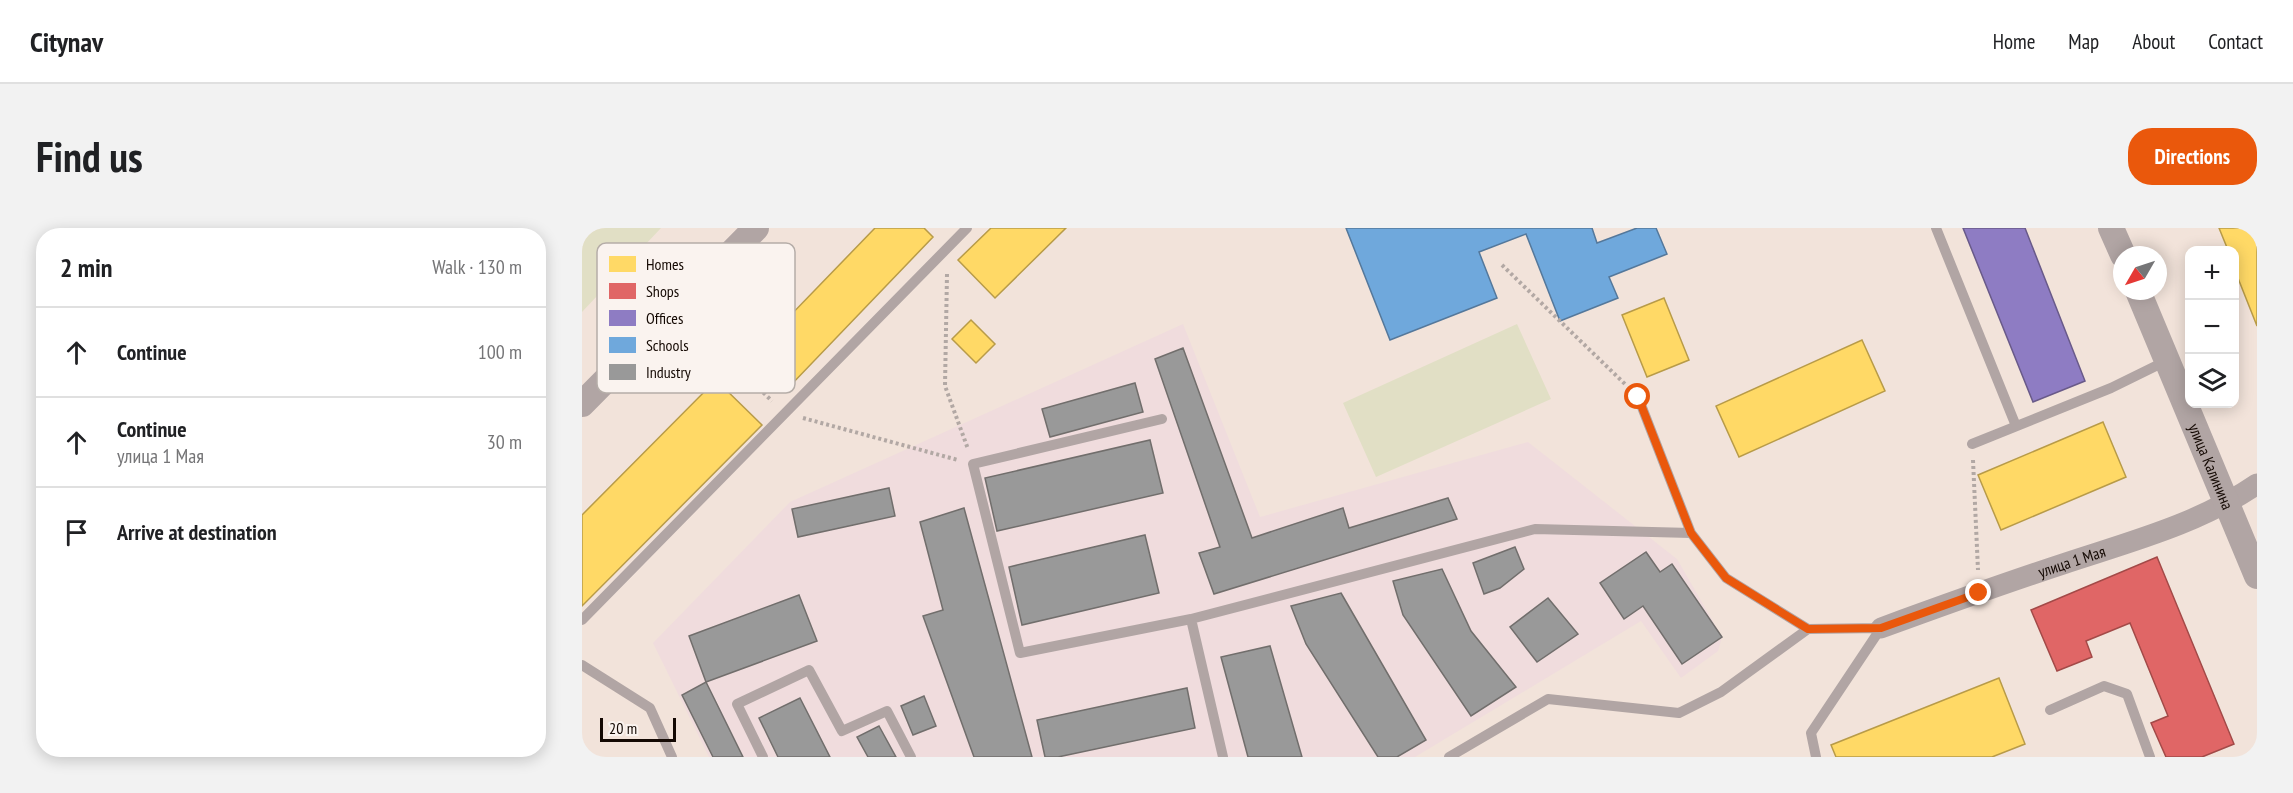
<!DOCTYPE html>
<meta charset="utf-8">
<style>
:root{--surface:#fff;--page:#f2f2f2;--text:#202124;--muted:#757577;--line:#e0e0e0;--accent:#ea580c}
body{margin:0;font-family:"PT Sans Narrow",sans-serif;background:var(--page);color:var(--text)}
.controls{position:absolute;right:18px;top:18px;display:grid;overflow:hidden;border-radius:12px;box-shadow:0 3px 15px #0003}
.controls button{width:54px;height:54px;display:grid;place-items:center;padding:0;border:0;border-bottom:2px solid var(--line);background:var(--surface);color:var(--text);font:30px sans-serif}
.compass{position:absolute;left:1531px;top:18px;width:54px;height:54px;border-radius:50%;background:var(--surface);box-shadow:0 3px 15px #0003;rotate:231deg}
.scale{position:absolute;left:18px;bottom:15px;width:76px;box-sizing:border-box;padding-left:6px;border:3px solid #140903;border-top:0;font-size:16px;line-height:21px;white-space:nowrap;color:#140903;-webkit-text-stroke:4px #faf3ef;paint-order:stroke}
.stop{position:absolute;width:18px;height:18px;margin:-14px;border:4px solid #ea580c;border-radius:50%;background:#fff}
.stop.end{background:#ea580c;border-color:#fff;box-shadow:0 2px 6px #0008}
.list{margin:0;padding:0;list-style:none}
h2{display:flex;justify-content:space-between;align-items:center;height:78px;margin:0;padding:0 24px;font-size:26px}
h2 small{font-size:20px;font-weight:400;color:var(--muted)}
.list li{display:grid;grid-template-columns:39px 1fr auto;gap:18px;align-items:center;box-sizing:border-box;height:90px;padding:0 24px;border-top:2px solid var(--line)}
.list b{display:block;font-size:22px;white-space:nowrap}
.list p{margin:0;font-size:20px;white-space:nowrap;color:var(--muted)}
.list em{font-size:20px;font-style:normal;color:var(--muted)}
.icon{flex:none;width:33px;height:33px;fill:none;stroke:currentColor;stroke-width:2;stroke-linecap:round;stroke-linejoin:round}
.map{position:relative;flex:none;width:1675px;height:529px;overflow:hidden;border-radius:24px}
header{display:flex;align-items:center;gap:36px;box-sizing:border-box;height:84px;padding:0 30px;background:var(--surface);border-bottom:2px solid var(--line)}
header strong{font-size:28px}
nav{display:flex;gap:33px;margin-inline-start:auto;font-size:21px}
.intro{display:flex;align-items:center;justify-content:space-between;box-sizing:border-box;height:144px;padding:0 36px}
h1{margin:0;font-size:42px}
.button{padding:15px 27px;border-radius:24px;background:var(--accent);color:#fff;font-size:21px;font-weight:700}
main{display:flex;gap:36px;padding:0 36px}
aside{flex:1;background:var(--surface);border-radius:24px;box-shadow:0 3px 15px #0003}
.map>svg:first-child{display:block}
.industrial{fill:#f0dcdd}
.green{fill:#e1dfc5}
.homes{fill:#ffd966;stroke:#b89b48;stroke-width:1.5}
.shops{fill:#e06666;stroke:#a34a48;stroke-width:1.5}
.offices{fill:#8e7cc3;stroke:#695a89;stroke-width:1.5}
.schools{fill:#6fa8dc;stroke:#54789b;stroke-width:1.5}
.industry{fill:#999;stroke:#716e6c;stroke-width:1.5}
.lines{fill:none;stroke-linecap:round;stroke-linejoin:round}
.path{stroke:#b2a8a4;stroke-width:4;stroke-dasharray:3 3;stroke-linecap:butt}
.service{stroke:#b1a5a4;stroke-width:10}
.minor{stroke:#b1a5a4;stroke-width:21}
.tertiary{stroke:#b1a5a4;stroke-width:26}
.route{stroke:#ea580c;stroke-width:8}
.labels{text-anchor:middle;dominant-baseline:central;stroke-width:6;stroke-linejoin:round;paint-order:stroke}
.street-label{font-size:16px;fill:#140903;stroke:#faf3ef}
.key{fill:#faf3ef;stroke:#b5ada8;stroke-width:1.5}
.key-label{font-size:16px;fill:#140903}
</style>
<header>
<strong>Citynav</strong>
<nav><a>Home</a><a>Map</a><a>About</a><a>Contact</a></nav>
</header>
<div class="intro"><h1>Find us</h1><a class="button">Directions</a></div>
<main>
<aside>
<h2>2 min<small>Walk · 130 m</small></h2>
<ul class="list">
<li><svg class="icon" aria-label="ahead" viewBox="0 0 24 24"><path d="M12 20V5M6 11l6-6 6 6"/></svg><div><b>Continue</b></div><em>100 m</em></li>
<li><svg class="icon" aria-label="ahead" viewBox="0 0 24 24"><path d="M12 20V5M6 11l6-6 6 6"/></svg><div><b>Continue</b><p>улица 1 Мая</p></div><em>30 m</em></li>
<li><svg class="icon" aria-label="arrive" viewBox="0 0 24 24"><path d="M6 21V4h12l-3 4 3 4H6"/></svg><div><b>Arrive at destination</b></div></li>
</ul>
</aside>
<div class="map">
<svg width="1675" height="529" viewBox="0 0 1675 529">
<rect width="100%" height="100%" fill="#f2e3da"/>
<path class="industrial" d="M601,96l77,193 268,-75 149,117 45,78 -4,14 -37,27 -40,-57 -226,136h-706l-56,-114 137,-141z"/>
<path class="green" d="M0,0h79l-79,84z
M935,96l34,75 -175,78 -33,-74z"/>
<path class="homes" d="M293,0h49l9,9 -143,149 -35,-34z
M409,0h75l-71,70 -37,-38z
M1637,0h38v98l-23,-58v-18h-6z
M1082,70l25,62 -42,17 -25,-62z
M389,92l24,24 -19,19 -24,-24z
M1280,112l23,51 -146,66 -23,-51z
M134,152l46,45 -180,181v-91z
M1521,194l23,55 -125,53 -23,-55z
M1417,450l26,66 -33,13h-156l-5,-12z"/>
<path class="shops" d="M1575,329l77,187 -32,13h-36l-15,-34 17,-7 -38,-93 -44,18 6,16 -35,14 -26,-61z"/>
<path class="offices" d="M1381,0h62l60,153 -52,21z"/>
<path class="schools" d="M764,0h246l5,15 40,-15h19l11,26 -58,23 9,21 -58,23 -34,-87 -47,18 18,46 -107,42z"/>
<path class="industry" d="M601,120l69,190 91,-30 6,20 99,-30 9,21 -243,75 -15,-41 21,-6 -65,-188z
M553,155l8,29 -93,25 -8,-28z
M568,212l13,53 -166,38 -12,-53z
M307,260l6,28 -97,21 -6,-28z
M382,280l68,249h-58l-51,-141 20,-6 -23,-88z
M563,307l14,58 -137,32 -13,-58z
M933,319l9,22 -24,19 -16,6 -11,-31z
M1064,324l14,20 12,-8 50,73 -40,27 -39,-58 -19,13 -24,-36z
M860,341l29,62 45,56 -45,29 -68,-101 -10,-34z
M759,365l85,147 -29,17h-19l-72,-113 -15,-38z
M217,367l18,46 -111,41 -17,-46z
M966,370l30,36 -41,28 -27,-35z
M688,418l32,111h-54l-27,-100z
M124,454l37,75h-30l-31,-62z
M605,460l8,40 -137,29h-13l-8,-37z
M342,468l12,30 -23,9 -12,-29z
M218,470l30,59h-52l-19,-39z
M297,498l17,31h-28l-11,-20z"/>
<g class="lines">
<path class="path" d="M920,37l125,121
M365,46l-2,112 23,63
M138,123l52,50
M221,190l155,42
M1391,232l5,110"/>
<path class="service" d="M1354,0l80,198
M1056,169l53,136 35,45 82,51 73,-1
M580,191l-189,45 47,189 171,-34 344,-90 156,4
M1390,216l139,-56 55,-27
M609,391l32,138
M0,392l385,-392
M0,437l68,43 22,49
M1468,482l54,-24 23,8 23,63
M181,529l-26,-53 72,-34 33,61 45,-20 24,46
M867,529l99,-58 131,14 42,-21 87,-63
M1234,529l-5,-24 70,-105"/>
<path class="minor" id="s1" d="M1299,400c60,-22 121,-44 182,-64 66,-22 136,-40 194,-80"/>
<g class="tertiary">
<path d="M1529,0l12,27"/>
<path id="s2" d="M1556,63l119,285"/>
<path d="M0,176l174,-176"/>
</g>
</g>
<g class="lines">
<path class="route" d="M1056,169l53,136 35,45 82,51 73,-1 98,-35"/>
</g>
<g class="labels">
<g class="street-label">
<text stroke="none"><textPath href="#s2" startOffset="190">улица Калинина</textPath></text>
<text stroke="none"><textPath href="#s1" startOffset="202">улица 1 Мая</textPath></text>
</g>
</g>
<rect x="15" y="15" width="198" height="150" rx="9" class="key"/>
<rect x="27" y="28" width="27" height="16" fill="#ffd966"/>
<rect x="27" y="55" width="27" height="16" fill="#e06666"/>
<rect x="27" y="82" width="27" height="16" fill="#8e7cc3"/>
<rect x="27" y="109" width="27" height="16" fill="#6fa8dc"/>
<rect x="27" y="136" width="27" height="16" fill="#999"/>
<g class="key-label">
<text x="64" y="42">Homes</text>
<text x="64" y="69">Shops</text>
<text x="64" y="96">Offices</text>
<text x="64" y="123">Schools</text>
<text x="64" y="150">Industry</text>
</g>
</svg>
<div class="controls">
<button>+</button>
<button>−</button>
<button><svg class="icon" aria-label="layers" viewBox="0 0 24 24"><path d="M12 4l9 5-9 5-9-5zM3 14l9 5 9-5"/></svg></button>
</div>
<svg class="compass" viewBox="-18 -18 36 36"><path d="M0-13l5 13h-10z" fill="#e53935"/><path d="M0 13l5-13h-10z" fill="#757577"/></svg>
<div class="scale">20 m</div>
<div class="stop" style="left:1056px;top:169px"></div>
<div class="stop end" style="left:1397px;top:365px"></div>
</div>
</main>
